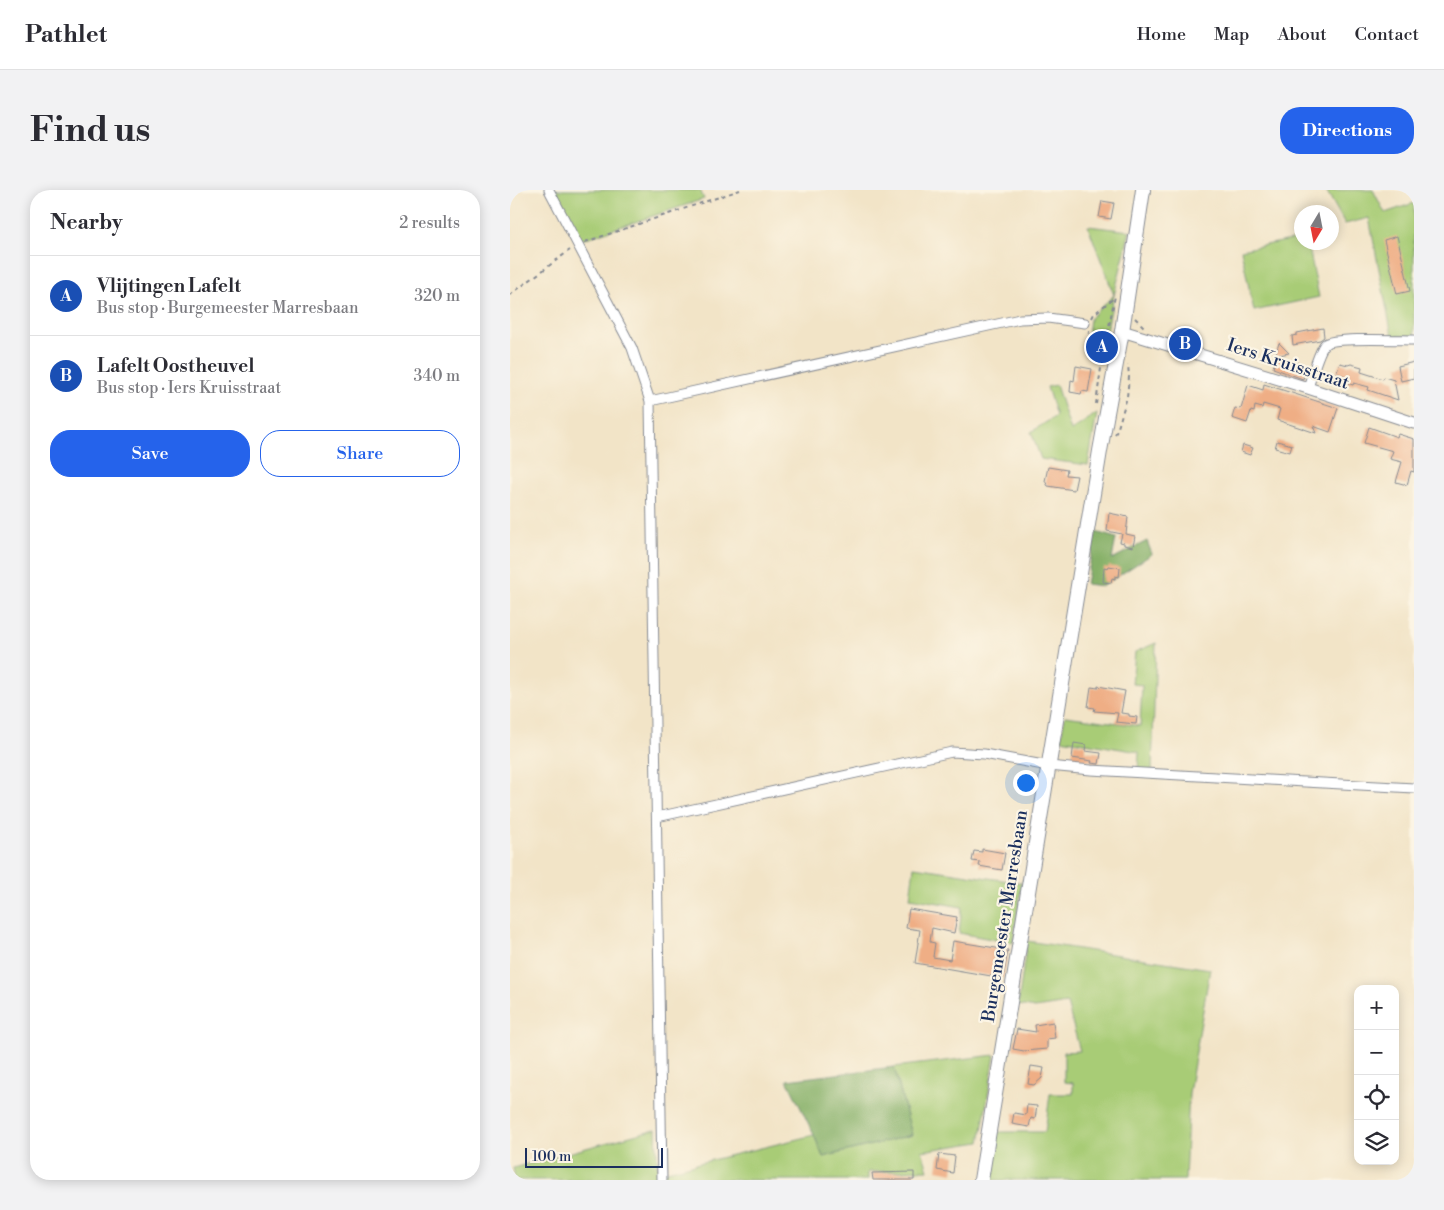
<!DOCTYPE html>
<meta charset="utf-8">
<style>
:root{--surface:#fff;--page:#f2f2f3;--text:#2b2b33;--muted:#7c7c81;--line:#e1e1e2;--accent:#2563eb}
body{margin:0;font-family:"Libre Bodoni",serif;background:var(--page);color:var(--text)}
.controls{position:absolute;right:15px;bottom:15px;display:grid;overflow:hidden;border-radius:10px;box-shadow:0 2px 12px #0003}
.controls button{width:45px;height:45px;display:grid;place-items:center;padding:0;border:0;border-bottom:1px solid var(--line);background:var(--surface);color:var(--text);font:25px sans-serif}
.compass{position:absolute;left:784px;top:15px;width:45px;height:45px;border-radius:50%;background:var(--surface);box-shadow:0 2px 12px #0003;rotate:190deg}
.scale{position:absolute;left:15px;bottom:12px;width:138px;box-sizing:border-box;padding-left:5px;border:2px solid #1b2f5e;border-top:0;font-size:14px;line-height:18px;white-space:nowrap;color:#1b2f5e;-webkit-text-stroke:4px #fcf5e5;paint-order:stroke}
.you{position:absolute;left:515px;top:592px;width:18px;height:18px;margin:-12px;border:4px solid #fff;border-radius:50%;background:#1a73e8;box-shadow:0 0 0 8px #1a73e833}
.badge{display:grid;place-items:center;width:32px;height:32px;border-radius:50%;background:var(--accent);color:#fff;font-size:16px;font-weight:700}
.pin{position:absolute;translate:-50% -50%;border:2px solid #fff;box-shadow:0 1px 5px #0006}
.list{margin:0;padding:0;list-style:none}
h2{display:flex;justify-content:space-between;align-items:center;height:65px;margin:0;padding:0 20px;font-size:21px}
h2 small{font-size:16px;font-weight:400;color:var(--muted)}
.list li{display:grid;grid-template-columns:32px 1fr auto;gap:15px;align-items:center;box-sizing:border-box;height:80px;padding:0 20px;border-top:1px solid var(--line)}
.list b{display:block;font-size:19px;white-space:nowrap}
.list p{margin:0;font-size:16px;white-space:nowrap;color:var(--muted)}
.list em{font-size:16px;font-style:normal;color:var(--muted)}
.actions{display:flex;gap:10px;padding:15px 20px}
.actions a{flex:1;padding:11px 0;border:1px solid var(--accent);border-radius:20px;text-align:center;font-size:18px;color:var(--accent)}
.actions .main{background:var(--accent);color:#fff}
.icon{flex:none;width:28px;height:28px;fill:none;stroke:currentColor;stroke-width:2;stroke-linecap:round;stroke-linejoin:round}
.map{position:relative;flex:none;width:904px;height:990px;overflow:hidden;border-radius:20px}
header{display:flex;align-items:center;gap:30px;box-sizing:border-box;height:70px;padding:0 25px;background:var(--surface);border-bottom:1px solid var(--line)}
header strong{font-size:24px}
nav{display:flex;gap:28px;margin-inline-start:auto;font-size:18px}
.intro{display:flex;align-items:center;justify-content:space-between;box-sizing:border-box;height:120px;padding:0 30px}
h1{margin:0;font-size:35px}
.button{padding:12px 22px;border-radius:20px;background:var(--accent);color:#fff;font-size:18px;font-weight:700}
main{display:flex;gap:30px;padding:0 30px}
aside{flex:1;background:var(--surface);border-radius:20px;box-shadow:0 2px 12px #0003}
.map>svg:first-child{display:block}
.green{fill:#a8cc76;stroke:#627e6a}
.forest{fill:#86b067;stroke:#507062}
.building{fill:#efae85}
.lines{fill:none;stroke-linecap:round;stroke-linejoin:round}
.street-casing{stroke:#868a92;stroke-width:11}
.secondary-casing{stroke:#868a92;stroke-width:13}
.primary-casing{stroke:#868a92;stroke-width:16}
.path{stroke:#868a92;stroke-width:2;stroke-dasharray:4 4;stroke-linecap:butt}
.street{stroke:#fff;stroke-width:9}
.secondary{stroke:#fff;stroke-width:11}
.primary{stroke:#fff;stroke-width:14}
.labels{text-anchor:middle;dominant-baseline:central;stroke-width:4.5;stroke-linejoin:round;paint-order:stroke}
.street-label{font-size:18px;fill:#1b2f5e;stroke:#fcf5e5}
</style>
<header>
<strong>Pathlet</strong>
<nav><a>Home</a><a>Map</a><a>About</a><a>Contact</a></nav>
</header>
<div class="intro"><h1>Find us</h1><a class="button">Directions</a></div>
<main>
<aside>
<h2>Nearby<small>2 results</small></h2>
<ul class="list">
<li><span class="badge" style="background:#1a4fb4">A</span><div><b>Vlijtingen Lafelt</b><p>Bus stop · Burgemeester Marresbaan</p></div><em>320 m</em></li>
<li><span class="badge" style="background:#1a4fb4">B</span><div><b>Lafelt Oostheuvel</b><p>Bus stop · Iers Kruisstraat</p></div><em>340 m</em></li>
</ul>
<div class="actions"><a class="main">Save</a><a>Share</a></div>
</aside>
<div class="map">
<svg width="904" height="990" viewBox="0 0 904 990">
<rect width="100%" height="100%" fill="#fcf5e5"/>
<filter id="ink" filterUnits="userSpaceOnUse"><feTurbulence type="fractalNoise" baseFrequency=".02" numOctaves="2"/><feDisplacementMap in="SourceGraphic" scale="10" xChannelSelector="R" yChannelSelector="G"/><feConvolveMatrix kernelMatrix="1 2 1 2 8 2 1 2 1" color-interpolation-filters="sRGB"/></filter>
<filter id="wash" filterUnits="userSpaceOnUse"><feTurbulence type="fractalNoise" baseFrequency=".0096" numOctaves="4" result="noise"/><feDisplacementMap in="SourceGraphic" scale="20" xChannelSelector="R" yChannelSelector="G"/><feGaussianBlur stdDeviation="1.12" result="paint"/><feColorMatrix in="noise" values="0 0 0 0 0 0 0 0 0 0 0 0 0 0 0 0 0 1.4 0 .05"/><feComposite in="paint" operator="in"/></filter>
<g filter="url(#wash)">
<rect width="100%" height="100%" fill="#f2e4c7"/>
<path class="green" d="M43,0h147l4,9 -123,41 -3,-2z
M816,0h47l12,23 29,-10v133h-22l-23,-118 -24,6z
M578,36l42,5 -16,64 -14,68 -13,-19 2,-17 1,-9 24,-23z
M791,48l1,4 6,1 11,54 -65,14 -13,-61z
M546,195l15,46 26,-18 -9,52 -47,-6 -10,-27 25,-16 -9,-29z
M646,453l-4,129 -14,-1 1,-19 -78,-13 4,-23 75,10 2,-41 -10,-1 3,-32z
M404,677l108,16 -9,60 -54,-10 3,-26 -52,-9z
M517,751l183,28 -21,124 -4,87h-196l8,-48h48l5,-38h23v-11l-9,-1v-30l16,-1 -13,-48 -32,5 -17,-3z
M485,865l-15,87 -58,9 6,19 -60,2v8h-205v-8l151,-37 9,22 89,-22 -18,-68z
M146,939l2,51h-143l-2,-12z"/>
<path class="forest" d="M586,342l20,6 -4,21 35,-18 5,13 -49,32 -17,-2z
M384,877l18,68 -89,22 -9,-22 -27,-55z"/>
<g id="blocks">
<path class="building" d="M592,11l12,2 -3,16 -12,-2z
M887,46l13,55 -13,3 -13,-54z
M813,138l1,9 -4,3 -27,5 -1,-9 5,-1v-2z
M769,153l10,10 -14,3z
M766,166l31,10 -4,13 -30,-11z
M904,172v16l-13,3 -3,-15z
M830,173l8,2 3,-1 11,3 -1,5 22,7 1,-2 10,3 4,20 -30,-10 1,-3 -15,-4 -1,2 -10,-3 2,-6 -9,-3z
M566,176l16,3 -4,23 -6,-1 -1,3 -11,-2 1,-12 3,1z
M754,194l74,24 -8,24 -17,-6 3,7 -39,-13 3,-11 -17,-5 -1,4 -7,-2 -1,6 -3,-1 -4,12 -15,-5 3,-10 6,1 7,-24 15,5z
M859,237l28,10 1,-3 16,5v33l-3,-1 -4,14 -11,-3 6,-20 -12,-3 3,-8 -29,-8z
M767,251l15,4 -2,7 -15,-4z
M733,255l10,3 -3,7 -9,-3z
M538,277l19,3 -1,5 11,1 -3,14 -26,-4 -3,-5z
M599,323l19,4 -2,17 9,2 -2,11 -9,-2v-2l-4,-1 2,-8 -15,-3z
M599,376l11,2 -1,9 -4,-1v3l-3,-1 -1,5 -8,-1 1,-15 4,1z
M588,496l27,5 -4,22 8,1v2l8,1 -1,7 -20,-2 2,-9 -24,-2 1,-3 -7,-1 3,-20 7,1z
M564,553l12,2 -1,6 16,2 -2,11 -8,-1 1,-2 -20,-3z
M472,659l23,4 -3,17 -23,-4 1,-4 -8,-1 2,-10 8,1z
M399,719l48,8 -3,16 -22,-5 -2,14 5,1 -2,14 17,3 3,-19 55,9 -5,28 -88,-15 5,-33 -14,-2z
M543,832l2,16 -8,1v10l-23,2 -11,-2 4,-20 19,3 -1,-7z
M521,876l13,2 -2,10 -8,7 -6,-1z
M517,915l10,1 -2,13 -4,-1 -2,9 -17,-3 2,-11 12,2z
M429,964l16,2 -2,17 -16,-3z
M404,982v8h-41l-1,-7z"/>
</g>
</g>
<g filter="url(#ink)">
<use href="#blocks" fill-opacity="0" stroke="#868a92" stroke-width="1"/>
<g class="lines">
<g class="street-casing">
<path id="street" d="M39,0l83,158 18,53 12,779
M798,198c3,-10 11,-38 17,-44 8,-7 75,-4 89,-4
M140,211l370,-82 28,-1 37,5
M147,627l295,-65 32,2 65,12 42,4 323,18"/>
</g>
<g class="secondary-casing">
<path id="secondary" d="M612,141l186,57 106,35"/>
</g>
<g class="primary-casing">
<path id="primary" d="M471,990l119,-729 22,-120 21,-141"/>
</g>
<path class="path" d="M75,52l155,-52
M0,105l60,-45
M582,128l2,-4 20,-16
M625,128l9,9
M579,140c-1,12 1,23 12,30
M586,214l6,-43 13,-65
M605,244l2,-3 10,-34 2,-20 -1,-13"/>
<use href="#street" class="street"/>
<use href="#secondary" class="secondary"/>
<use href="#primary" class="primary"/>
</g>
</g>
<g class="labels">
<g class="street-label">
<text transform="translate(778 174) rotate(18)">Iers Kruisstraat</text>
<text transform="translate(495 726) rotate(-81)">Burgemeester Marresbaan</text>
</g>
</g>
</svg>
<div class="controls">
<button>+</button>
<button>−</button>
<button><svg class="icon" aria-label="locate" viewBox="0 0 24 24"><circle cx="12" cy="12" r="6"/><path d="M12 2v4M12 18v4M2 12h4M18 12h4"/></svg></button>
<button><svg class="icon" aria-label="layers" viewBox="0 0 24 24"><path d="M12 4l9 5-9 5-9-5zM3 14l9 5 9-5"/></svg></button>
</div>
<svg class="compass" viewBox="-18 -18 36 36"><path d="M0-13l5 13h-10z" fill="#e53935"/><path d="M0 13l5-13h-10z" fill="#7c7c81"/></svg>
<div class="scale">100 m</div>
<div class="you"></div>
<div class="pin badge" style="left:592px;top:157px;background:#1a4fb4">A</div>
<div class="pin badge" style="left:675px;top:154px;background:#1a4fb4">B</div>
</div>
</main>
